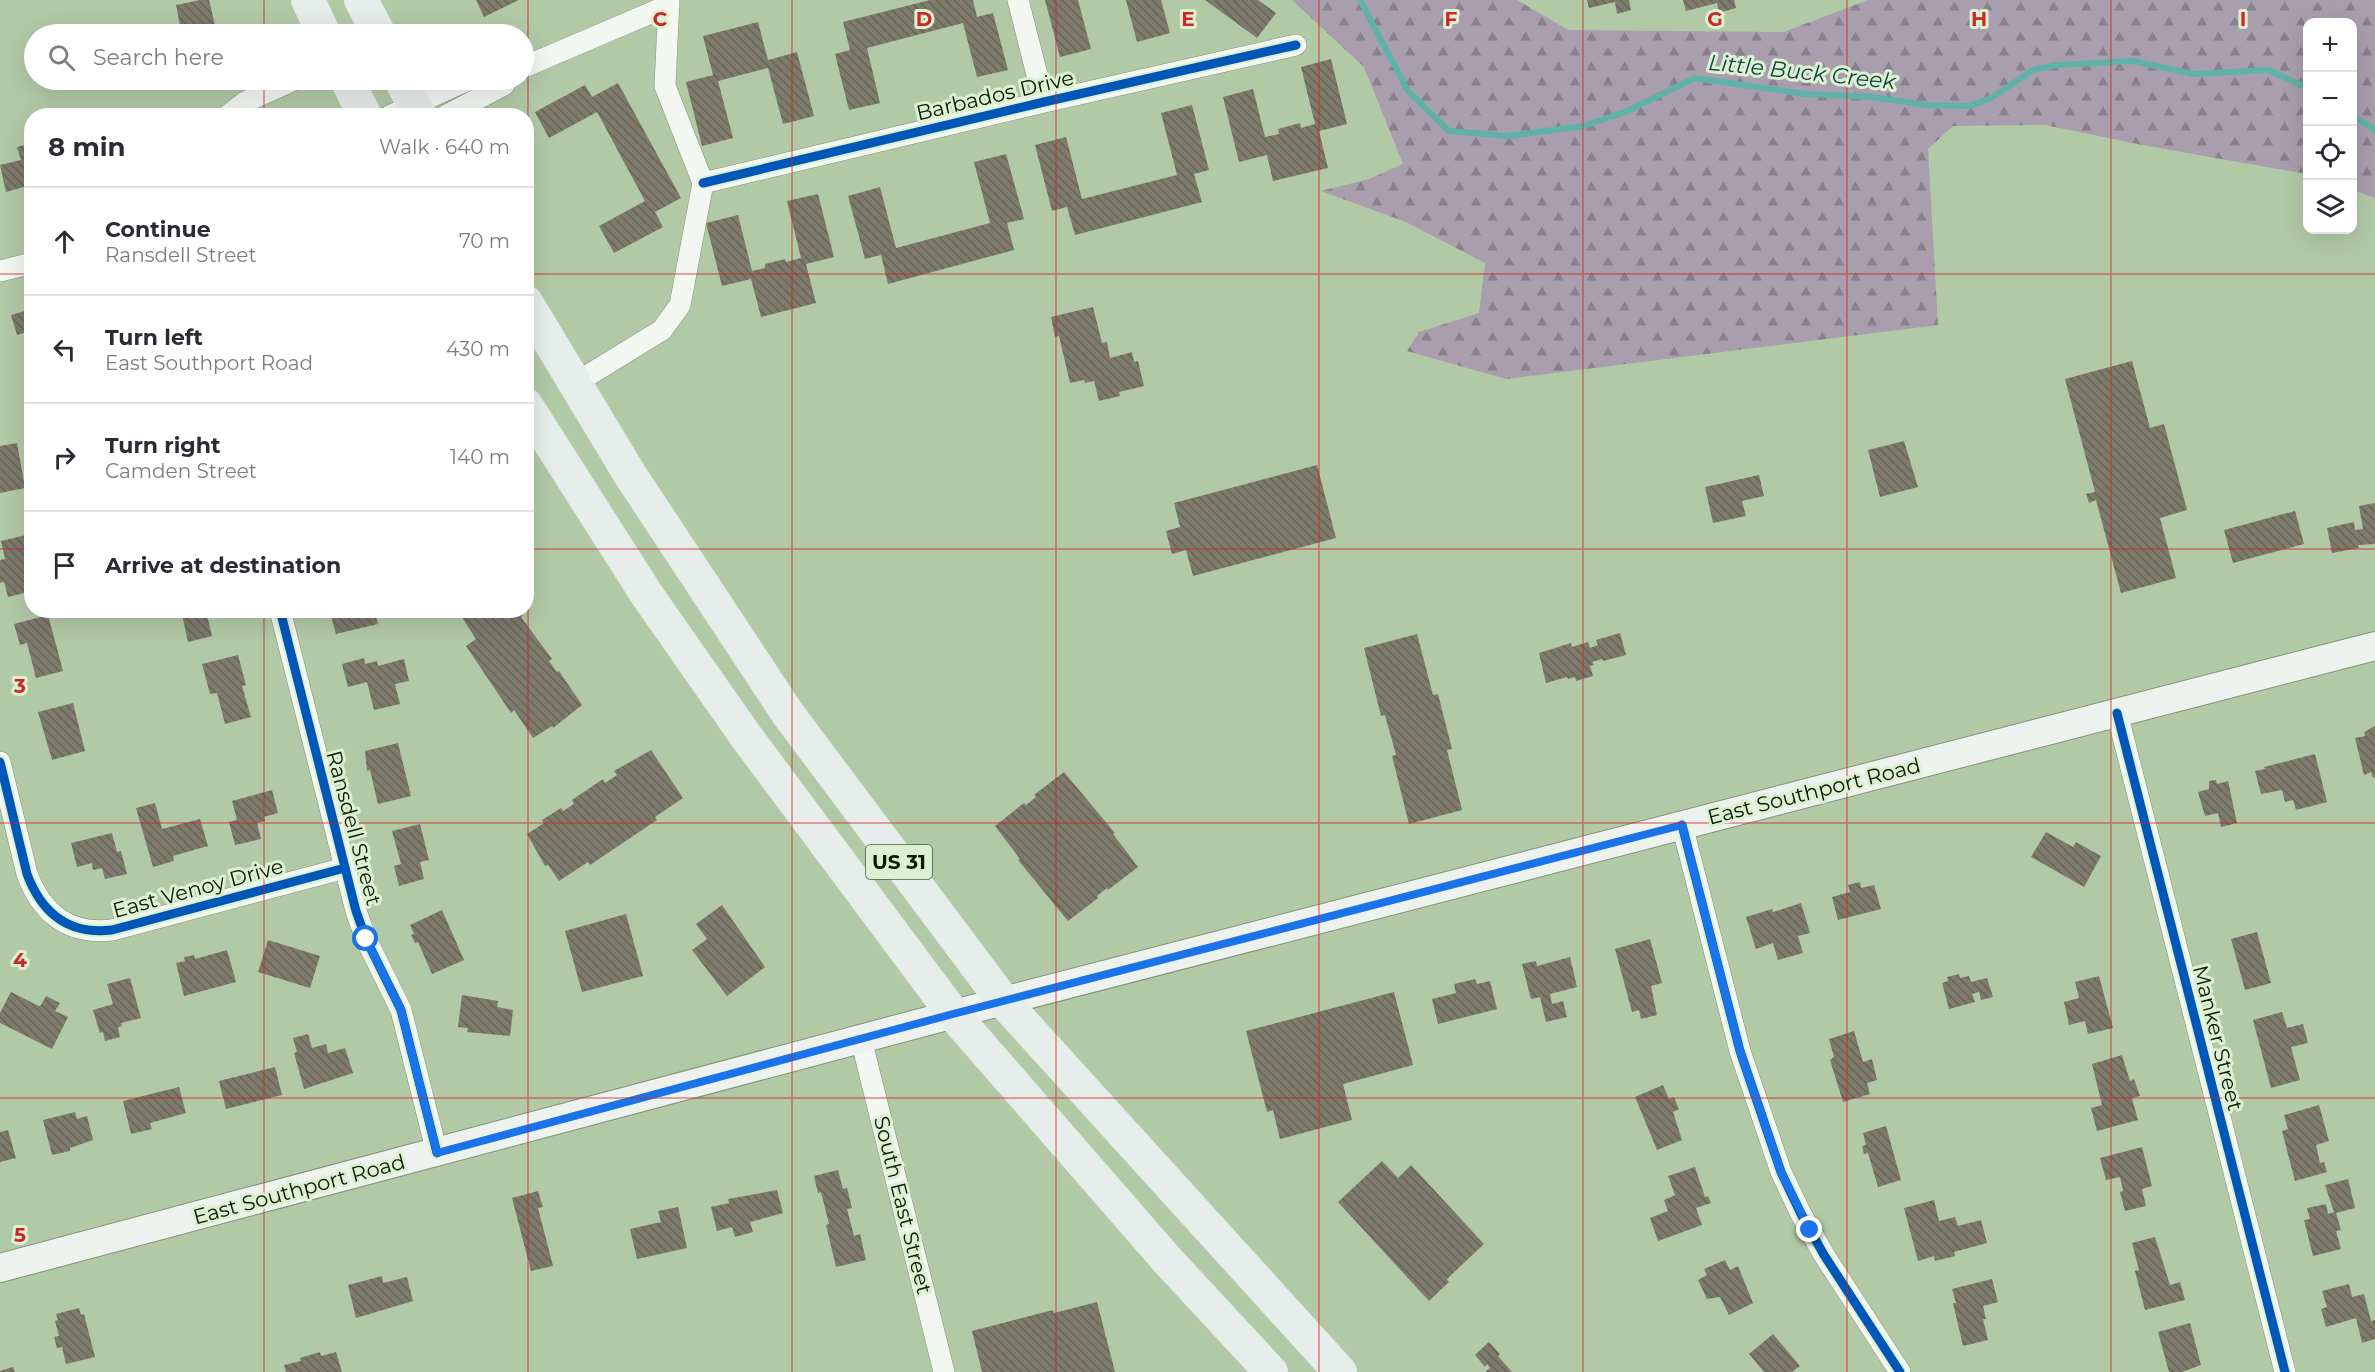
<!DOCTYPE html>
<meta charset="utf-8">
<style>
:root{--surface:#fff;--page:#f2f2f3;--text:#2b2b33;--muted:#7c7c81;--line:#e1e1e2}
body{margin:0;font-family:Montserrat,sans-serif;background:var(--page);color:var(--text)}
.controls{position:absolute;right:18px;top:18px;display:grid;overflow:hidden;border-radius:12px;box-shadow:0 6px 24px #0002}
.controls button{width:54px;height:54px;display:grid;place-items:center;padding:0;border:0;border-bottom:2px solid var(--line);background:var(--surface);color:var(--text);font:30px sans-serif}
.stop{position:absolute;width:18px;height:18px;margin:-14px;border:4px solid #1a73e8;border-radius:50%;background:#fff}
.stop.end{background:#1a73e8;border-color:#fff;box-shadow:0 2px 6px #0008}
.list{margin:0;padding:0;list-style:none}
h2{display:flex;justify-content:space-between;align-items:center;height:78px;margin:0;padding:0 24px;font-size:26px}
h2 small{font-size:20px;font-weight:400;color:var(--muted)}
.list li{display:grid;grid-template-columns:39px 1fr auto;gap:18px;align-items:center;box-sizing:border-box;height:108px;padding:0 24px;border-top:2px solid var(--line)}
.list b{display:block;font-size:22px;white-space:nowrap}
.list p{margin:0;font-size:20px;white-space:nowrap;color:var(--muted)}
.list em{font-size:20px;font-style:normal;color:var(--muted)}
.icon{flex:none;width:33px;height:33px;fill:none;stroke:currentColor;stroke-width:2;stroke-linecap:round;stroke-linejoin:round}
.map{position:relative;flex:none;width:2375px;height:1372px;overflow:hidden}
.search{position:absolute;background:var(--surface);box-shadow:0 6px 24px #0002;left:24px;top:24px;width:510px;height:66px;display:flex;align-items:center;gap:15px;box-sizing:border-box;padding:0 21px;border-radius:33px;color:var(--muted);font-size:22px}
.panel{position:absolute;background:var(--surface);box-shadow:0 6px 24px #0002;left:24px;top:108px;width:510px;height:510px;border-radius:24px}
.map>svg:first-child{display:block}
.forest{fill:url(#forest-firs)}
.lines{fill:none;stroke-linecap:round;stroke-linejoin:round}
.stream{stroke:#5fb2a7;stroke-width:6}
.building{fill:url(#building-back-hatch)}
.street-casing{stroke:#829378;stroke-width:22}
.secondary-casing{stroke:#829378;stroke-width:30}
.primary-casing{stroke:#dce7d7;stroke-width:34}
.street{stroke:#f3f7f2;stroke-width:21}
.secondary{stroke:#eef2ee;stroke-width:28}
.primary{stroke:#e7edeb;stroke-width:33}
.cycleway-casing{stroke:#dcf1d1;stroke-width:13}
.cycleway{stroke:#0057b8;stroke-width:9}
.route{stroke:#1a73e8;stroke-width:8}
.grid{fill:none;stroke:#cc2726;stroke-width:1.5;stroke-opacity:0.55}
.labels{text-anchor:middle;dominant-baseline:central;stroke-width:6;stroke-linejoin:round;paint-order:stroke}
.shield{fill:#dcf1d1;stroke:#4a5a42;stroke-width:1.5}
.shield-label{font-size:20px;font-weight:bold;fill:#0c1a04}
.street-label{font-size:21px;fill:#0c1a04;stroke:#dcf1d1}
.water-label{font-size:22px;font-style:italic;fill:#144444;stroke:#dcf1d1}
.grid-label{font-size:20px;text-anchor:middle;font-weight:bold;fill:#cc2726;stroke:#dcf1d1;stroke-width:6;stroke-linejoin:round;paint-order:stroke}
</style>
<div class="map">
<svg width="2375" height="1372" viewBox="0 0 2375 1372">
<defs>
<pattern id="forest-firs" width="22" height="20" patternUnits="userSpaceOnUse" patternTransform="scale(1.5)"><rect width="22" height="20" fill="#a99eae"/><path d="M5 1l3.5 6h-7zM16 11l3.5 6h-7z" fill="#88808b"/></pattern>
<pattern id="building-back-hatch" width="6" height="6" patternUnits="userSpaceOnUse" patternTransform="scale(1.5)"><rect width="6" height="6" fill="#7e7b6d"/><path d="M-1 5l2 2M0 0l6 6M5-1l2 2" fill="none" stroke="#666457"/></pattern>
</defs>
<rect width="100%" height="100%" fill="#b2c9a6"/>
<path class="forest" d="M1292,0h225l51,30 216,2 84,-32h507v198l-22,-8 -1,-168h-44l-1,152 -165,-29 -97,-20 -92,1 -25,23 10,176 -432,54 -99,-28 12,-19 60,-19 6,-50 -79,-41 -85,-31 48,-12 34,-15 -39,-97z"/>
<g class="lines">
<path class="stream" d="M1360,0l48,91 41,40 59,5 76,-10 41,-14 70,-34 110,16 68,3 52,8 45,1 21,-8 42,-28 23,-5 77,-4 60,13 75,-4 40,18
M2352,115l23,15"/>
</g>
<path class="building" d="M200,0h9l8,34h-25l-1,-5 -10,2 -5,-26z
M476,0h43l-35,17z
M930,0h43l4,17 16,-4 15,57 -31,7 -14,-54 -96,25 13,55 -31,7 -14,-56 15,-4 -7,-28z
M1045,0h33l13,49 -31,8z
M1126,0h35l9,33 -33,9z
M1205,0h53l18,13 -19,25z
M1587,0h42l2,10 -14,4 -2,-12 -26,6z
M1683,0h51l2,8 -17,5 -2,-10 -31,8z
M758,22l10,38 29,-8 17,64 -31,8 -15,-56 -50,13 15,57 -31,8 -16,-64 27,-7 -10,-39z
M1331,59l16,65 -28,7 9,37 -55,13 -6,-26 -28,7 -16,-65 30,-8 12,48 14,-3 -1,-5 22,-6 1,5 14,-4 -14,-57z
M618,83l63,115 -26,14 8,15 -49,26 -15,-27 46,-25 -48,-89 -48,26 -14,-26 50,-27 7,12z
M1192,105l17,65 -15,4 8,28 -127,33 -8,-28 -15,4 -17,-66 31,-8 16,62 95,-24 -16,-62z
M32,143v47l-4,1 -1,-5 -21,6 -6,-27 21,-5 -4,-13z
M1006,154l18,65 -17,4 7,27 -126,34 -7,-29 -16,4 -17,-63 32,-9 16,61 94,-25 -16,-61z
M818,194l16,63 -28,7 10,39 -55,14 -10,-38 -29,7 -16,-63 32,-8 14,56 13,-3v-4l20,-5 1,3 15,-4 -14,-57z
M1093,307l9,36 5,-1 3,16 22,-6 2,10 4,-1 6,25 -25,6 1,4 -21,5 -5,-20 -9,2 -1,-3 -14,3 -11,-47 -4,1 -4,-20z
M32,309v45h-1l-4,-22 -10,3 -6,-20z
M2132,361l18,67 14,-4 23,86 -27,8 16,60 -55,15 -25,-93 -7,3 -3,-9 9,-2 -30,-113z
M1904,441l14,46 -38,10 -12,-47z
M17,443l8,45 -25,5v-47z
M1317,465l19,73 -143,38 -7,-26 -14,4 -6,-23 14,-4 -6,-24z
M1759,475l5,21 -22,5 4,15 -33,7 -8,-36z
M2375,503v41l-17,1 1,3 -27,5 -5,-25 27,-6 1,8 8,-1 -4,-23z
M2295,511l9,33 -71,19 -9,-33z
M26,535l6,24v32l-24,6 -4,-15 -4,1v-23l5,-1 -4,-18z
M181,610h32l1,3 -7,2 5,21 -24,6z
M326,610h48l4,14 -42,10 -5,-18 -3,1z
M457,610h62l4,6 -2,1 31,42 -3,2 8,11 2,-1 23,34 -29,23 -1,-2 -19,12 -19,-28 -3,3 -45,-67 10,-7z
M48,615l15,56 -27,7 -9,-35 -7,2 -6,-21z
M1620,633l6,22 -23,6 -1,-2 -10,3 2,3 -4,1 3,10 -17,5 -1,-4 -7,2 -1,-2 -21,6 -7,-30 32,-10 1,4 16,-5 2,6 8,-3 -2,-5z
M1417,634l16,61 5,-1 14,55 -5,1 15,60 -53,14 -17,-68 4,-1 -11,-40 -4,1 -17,-68z
M238,655l8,30 -4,1 9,31 -26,7 -8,-31 -7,1 -8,-30z
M364,658l1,6 12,-3 1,5 26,-7 5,22 -14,3 5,20 -26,6 -7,-28 -19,5 -6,-23z
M73,703l12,48 -33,9 -14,-48z
M2375,726v51l-2,1 -2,-6 -7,3 -9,-37 10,-2 -1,-4z
M398,743l13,53 -33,8 -8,-34 -3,1 -2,-20z
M651,750l32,48 -28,19 2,3 -67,45 -2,-3 -29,19 -11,-16 -3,1 -18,-32 17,-11 -2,-3 19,-12 2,3 11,-7 -2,-4 31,-21 2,4 12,-8 -3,-4z
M2315,754l12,48 -31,8 -3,-10 -8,2 -3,-12 -21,4 -6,-23 10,-2 -1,-2z
M1064,772l51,61 -2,1 25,33 -30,23 -1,-2 -10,8 1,2 -30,23 -50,-61 2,-1 -25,-33 29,-23 2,2 10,-8 -2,-2z
M2216,780l1,4 11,-3 9,42 -16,4 -3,-14 -13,3 -7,-24 11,-3v-8z
M272,790l6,23 -14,4 1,4 -8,2 4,16 -26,6 -6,-23 8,-2 -5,-19z
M155,803l7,26 38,-10 8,27 -35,10 1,5 -21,6 -17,-59z
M420,824l9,36 -9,2 4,17 -25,7 -5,-20 7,-2 -9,-33z
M2046,832l27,15 3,-5 25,14 -17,31 -53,-30z
M112,833l5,19 4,-1 6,23 -22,5 -3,-11 -9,2 -1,-7 -15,4 -6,-24z
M1860,882l1,6 13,-3 7,24 -43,11 -6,-23 18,-5 -2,-7z
M1801,903l9,30 -12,3 5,17 -25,7 -5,-17 -17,6 -10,-32 26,-8 1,3z
M722,905l43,62 -38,29 -35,-46 15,-11 -11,-15z
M442,910l22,50 -32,14 -14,-32 -3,1 -4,-8 3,-1 -4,-9z
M626,914l17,62 -61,16 -17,-61z
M2257,932l14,51 -26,7 -14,-51z
M1650,939l12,44 -11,3 6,29 -16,4 -2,-9 -7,2 -17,-63z
M268,940l52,16 -10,32 -52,-16z
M227,950l9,32 -52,14 -8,-33 9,-2 -1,-4 10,-2 1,4z
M1570,957l7,30 -27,7 2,10 11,-3 4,16 -21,5 -6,-25 -9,2 -9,-35 14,-3 1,5z
M1959,974l1,4 9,-2 2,6 16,-4 6,19 -12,3 -2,-8 -7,2 3,8 -26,7 -7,-26 6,-2 -1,-4z
M2099,976l14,52 -25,6 -3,-13 -16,4 -5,-23 15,-4 -4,-16z
M130,978l11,40 -20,5 1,3 -4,1 2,10 -15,4 -2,-9 -3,1 -7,-23 20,-6 -6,-20z
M1475,979l2,5 13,-3 7,28 -59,15 -6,-25 24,-6 -2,-9z
M11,992l28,14 2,-1 5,-9 14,7 -5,8 13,6 -16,32 -52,-26v-10z
M1394,992l19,73 -70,19 9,36 -72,19 -7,-29 -6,2 -21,-81z
M462,995l36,6 -1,6 16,3 -3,26 -43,-4 1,-4 -10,-1z
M2282,1012l5,16 16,-4 5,19 -17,4 9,33 -29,8 -18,-68z
M1854,1031l9,31 9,-3 5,21 -10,3 3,11 -27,8 -13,-42 4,-3 -5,-18z
M308,1034l4,14 14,-4 2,9 17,-5 8,25 -49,16 -10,-36 3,-1 -4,-14z
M2122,1055l8,26 4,-2 6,17 -8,2 6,22 -41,11 -6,-23 11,-3 -10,-41z
M275,1067l7,28 -56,14 -7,-28z
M1663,1085l6,14 5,-2 5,12 -6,3 9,28 -25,10 -22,-53z
M179,1087l7,26 -36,10 2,6 -21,5 -8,-33z
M2319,1105l10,36 -13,4 4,18 4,-1 3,10 -32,9 -13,-50 6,-2 -4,-14z
M75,1112l2,7 10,-3 6,24 -23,8v3l-18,4 -9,-35z
M1886,1126l15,54 -23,7 -10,-34 -4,1 -2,-8 4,-1 -3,-12z
M8,1130l8,28 -16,4v-30z
M2142,1147l10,39 -10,3 4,17 -21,5 -5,-19 3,-1 -3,-14 -14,3 -6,-22z
M1382,1161l16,17 13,-13 73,79 -37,35 2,3 -20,19 -91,-99z
M1695,1167l10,30 3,-1 3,7 -15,5 6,17 -44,16 -8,-23 18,-7 -4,-11 11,-5 -7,-19z
M838,1170l5,19 4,-1 5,20 -5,1 7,27 6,-2 6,26 -30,7 -10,-42 3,-1 -8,-32 -3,1 -4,-17z
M2348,1179l7,29 -19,5 5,17 -5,1 5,18 -28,7 -9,-36 6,-1 -3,-11 19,-4 2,10 6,-2 -9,-27z
M777,1190l6,23 -33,9 3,10 -18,5 -3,-10 -15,4 -6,-24 18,-4 -1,-4z
M538,1191l5,16 -5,1 15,58 -22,5 -19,-73z
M1934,1200l5,21 16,-4 3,9 23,-6 6,23 -33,9 1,4 -20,5 -1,-5 -16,5 -14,-53z
M678,1207l9,41 -50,11 -7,-30 31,-7 -3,-11z
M2155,1237l15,48 10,-3 5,18 -40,10 -10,-39 4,-1 -7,-27z
M1725,1260l5,10 8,-4 15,37 -24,12 -9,-18 -13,2 -9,-19 9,-5 -3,-6z
M382,1276l1,7 24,-6 6,24 -57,17 -8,-33z
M1992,1279l6,23 -15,4 3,13h-3l5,21 -25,6 -10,-43h3l-4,-14z
M2349,1284l3,13 12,-3 7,27 4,-1v19l-13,4 -6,-25 -30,9 -5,-18 6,-2 -5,-16z
M1097,1302l18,70h-133l-10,-41 81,-21 1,3z
M79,1308l2,7 3,-1 11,43 -29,7 -4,-17 -5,1 -3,-11 5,-1 -4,-15 3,-1 -2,-6z
M2190,1323l11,42 -19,7h-13l-11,-40z
M1773,1334l27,32 -8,6h-28l-15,-18z
M1489,1342l11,12 -2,2 14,16h-27l5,-4 -3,-4 -2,3 -10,-12z
M320,1352l1,4 15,-4 6,20h-56l-2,-7 17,-4 -1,-3z
M13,1367l2,5h-15v-1z"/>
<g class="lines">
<g class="street-casing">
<path id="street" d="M1018,0l26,102
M524,67l145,-62
M227,116l18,-14 49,-22
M389,116l79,-36
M445,116l59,-31 1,-5
M703,183l341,-81 252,-57
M0,271l32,-8
M574,384l88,-54 18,-25 23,-122 -38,-97 4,-86
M280,610l76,301 10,28 35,71 36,143
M2117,713l168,659
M0,762l27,112c15,40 42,61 85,56l233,-62
M1682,825l58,226 41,121 20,42 23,41 76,117
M861,1039l83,333"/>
</g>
<g class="secondary-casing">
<path id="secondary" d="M0,1268l1003,-267 1372,-355"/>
</g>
<g class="primary-casing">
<path id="primary" d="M308,0l16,34
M361,0l18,34
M347,80l18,36
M401,80l19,36
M526,302l103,171 159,241 215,287 337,371
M526,405l121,190 98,140 208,279 215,247 103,111"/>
</g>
<use href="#street" class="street"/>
<use href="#secondary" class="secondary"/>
<use href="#primary" class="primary"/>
<g class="cycleway-casing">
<path id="cycleway" d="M703,183l341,-81 252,-57
M280,610l76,301 10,28 35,71 36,143
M2117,713l168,659
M0,762l27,112c15,40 42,61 85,56l233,-62
M1682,825l58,226 41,121 20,42 23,41 76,117"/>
</g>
<use href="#cycleway" class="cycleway"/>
</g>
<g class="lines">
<path class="route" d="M366,939l35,71 36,143 516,-139 729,-189 58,226 41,121 29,58"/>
</g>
<path class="grid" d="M264,0v34M528,0v1372M792,0v1372M1056,0v1372M1319,0v1372M1583,0v1372M1847,0v1372M2111,0v1372M264,80v36M0,274h32M526,274h1849M0,549h32M526,549h1849M264,610v762M0,823h2375M0,1098h2375"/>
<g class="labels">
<rect class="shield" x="866" y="845" width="66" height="34" rx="4.5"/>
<g class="shield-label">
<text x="899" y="862">US 31</text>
</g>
<g class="street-label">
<text transform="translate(995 95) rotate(-13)">Barbados Drive</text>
<text transform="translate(1814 791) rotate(-14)">East Southport Road</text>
<text transform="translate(354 828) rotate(75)">Ransdell Street</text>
<text transform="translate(198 888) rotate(-15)">East Venoy Drive</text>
<text transform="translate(2218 1038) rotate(76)">Manker Street</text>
<text transform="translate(299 1189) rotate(-15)">East Southport Road</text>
<text transform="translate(903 1205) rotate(76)">South East Street</text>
</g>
<g class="water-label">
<text transform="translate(1802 72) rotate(6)">Little Buck Creek</text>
</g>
</g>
<g class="grid-label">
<text x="660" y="26">C</text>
<text x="924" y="26">D</text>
<text x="1188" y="26">E</text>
<text x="1451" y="26">F</text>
<text x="1715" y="26">G</text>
<text x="1979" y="26">H</text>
<text x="2243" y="26">I</text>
<text x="20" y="693">3</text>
<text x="20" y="967">4</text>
<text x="20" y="1242">5</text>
</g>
</svg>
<div class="controls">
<button>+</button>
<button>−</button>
<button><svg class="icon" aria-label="locate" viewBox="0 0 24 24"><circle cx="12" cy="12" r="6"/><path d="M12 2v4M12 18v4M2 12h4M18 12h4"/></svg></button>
<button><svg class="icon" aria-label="layers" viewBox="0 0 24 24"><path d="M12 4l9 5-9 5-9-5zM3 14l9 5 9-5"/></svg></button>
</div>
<div class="stop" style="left:366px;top:939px"></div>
<div class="stop end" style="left:1810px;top:1230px"></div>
<div class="search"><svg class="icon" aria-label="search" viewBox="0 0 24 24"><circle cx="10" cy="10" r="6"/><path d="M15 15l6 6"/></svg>Search here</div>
<section class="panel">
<h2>8 min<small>Walk · 640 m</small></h2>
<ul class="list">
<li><svg class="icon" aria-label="ahead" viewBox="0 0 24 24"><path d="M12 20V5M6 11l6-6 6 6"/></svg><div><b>Continue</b><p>Ransdell Street</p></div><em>70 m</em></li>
<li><svg class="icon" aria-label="left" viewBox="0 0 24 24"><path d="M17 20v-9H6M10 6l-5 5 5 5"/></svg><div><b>Turn left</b><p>East Southport Road</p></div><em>430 m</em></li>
<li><svg class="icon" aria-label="right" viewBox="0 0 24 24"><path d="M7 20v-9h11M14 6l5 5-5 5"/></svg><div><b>Turn right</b><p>Camden Street</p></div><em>140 m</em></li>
<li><svg class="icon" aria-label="arrive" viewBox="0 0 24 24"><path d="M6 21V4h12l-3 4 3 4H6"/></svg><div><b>Arrive at destination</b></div></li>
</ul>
</section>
</div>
